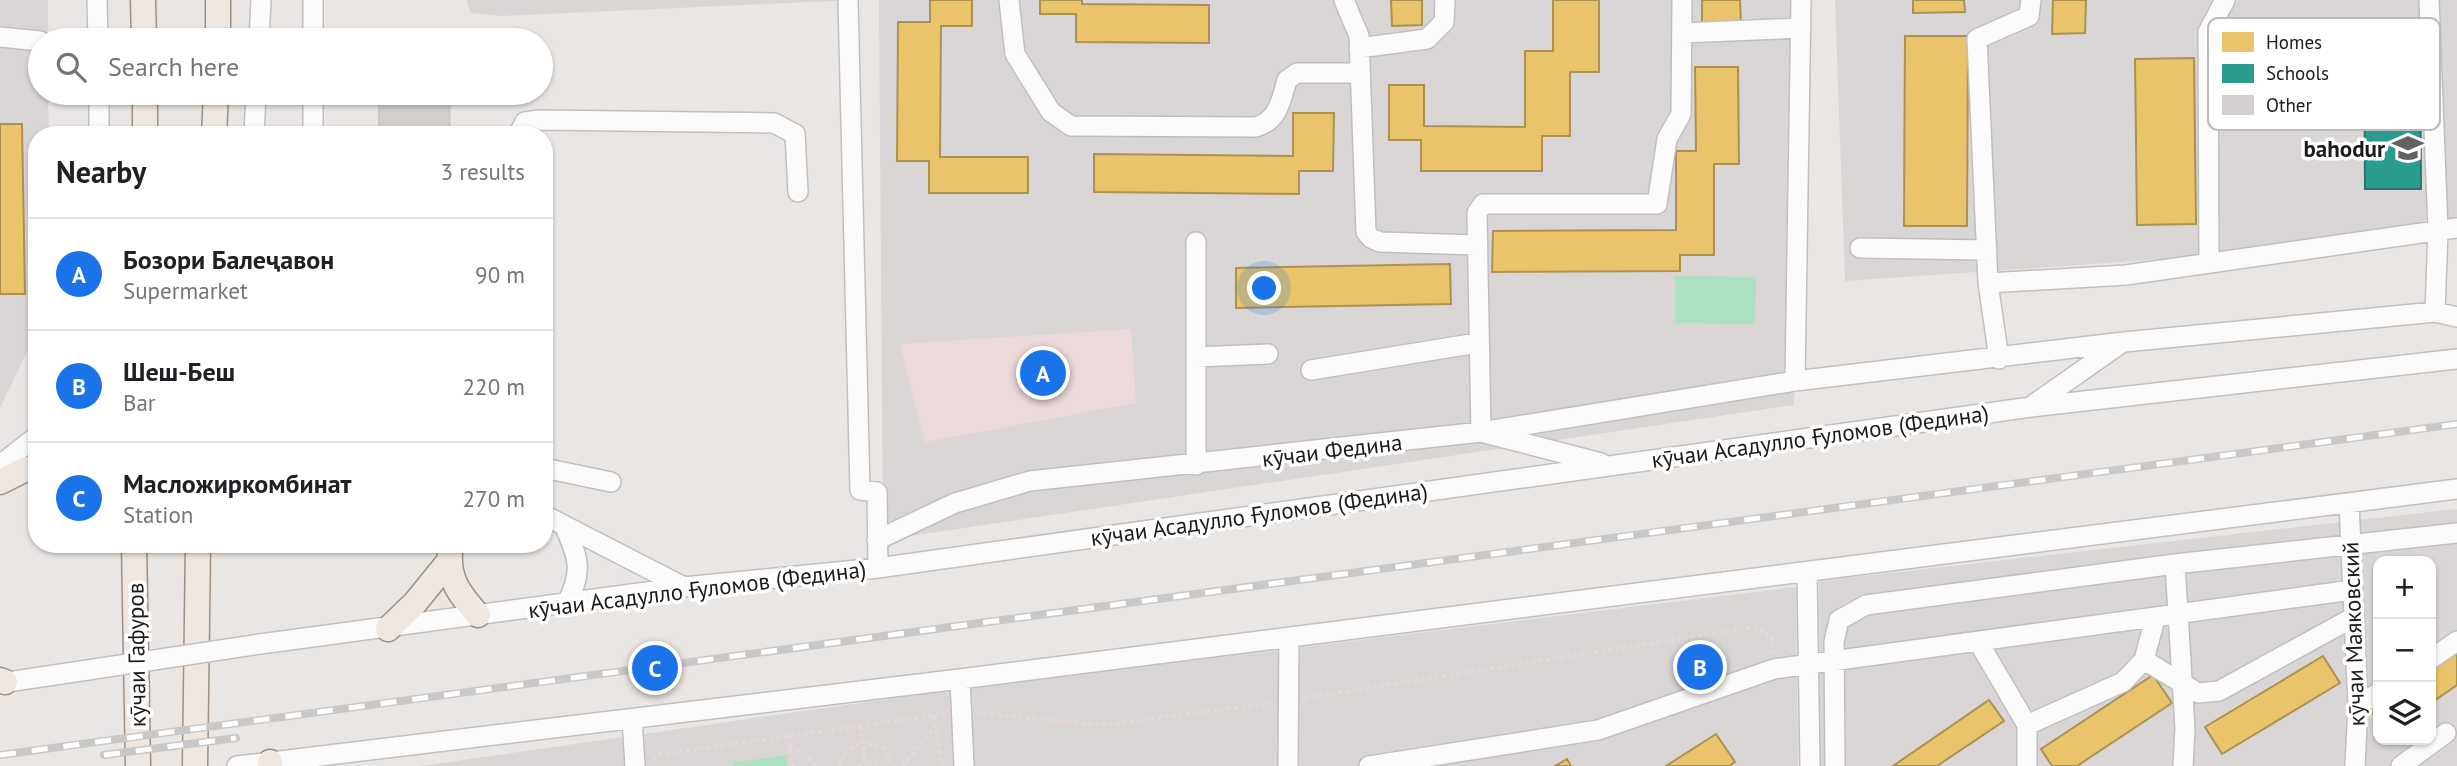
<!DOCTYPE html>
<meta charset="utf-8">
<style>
:root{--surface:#fff;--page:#f6f6f6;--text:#202124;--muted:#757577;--line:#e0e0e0;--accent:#1a73e8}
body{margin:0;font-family:"PT Sans",sans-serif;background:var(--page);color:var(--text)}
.controls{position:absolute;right:21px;bottom:21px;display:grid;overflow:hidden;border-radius:14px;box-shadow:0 2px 5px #0004}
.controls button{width:63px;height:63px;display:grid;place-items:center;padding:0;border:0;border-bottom:2px solid var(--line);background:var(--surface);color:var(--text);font:35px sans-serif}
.you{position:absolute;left:1265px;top:289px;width:24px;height:24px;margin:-18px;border:5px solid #fff;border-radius:50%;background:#1a73e8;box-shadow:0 0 0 10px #1a73e833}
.badge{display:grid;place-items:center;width:46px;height:46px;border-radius:50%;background:var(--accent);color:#fff;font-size:23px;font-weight:700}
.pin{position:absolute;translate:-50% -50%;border:4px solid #fff;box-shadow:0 2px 7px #0006}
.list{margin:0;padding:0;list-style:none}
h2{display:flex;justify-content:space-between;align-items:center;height:91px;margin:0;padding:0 28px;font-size:30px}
h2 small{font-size:23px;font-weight:400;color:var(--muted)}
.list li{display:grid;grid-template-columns:46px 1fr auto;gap:21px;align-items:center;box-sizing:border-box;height:112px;padding:0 28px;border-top:2px solid var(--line)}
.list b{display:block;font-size:26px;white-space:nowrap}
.list p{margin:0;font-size:23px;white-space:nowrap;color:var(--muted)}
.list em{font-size:23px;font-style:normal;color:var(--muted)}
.icon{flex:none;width:38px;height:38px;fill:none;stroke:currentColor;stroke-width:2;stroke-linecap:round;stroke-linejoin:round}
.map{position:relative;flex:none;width:2457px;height:766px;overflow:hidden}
.search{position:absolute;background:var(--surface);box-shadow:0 2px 5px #0004;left:28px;top:28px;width:525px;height:77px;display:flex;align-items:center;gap:18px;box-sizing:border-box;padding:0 24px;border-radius:38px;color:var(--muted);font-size:26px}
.panel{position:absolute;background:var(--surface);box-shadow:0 2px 5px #0004;left:28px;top:126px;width:525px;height:427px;border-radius:28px}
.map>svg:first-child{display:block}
.residential{fill:#d9d6d5;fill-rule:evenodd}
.commercial{fill:#ecd9da}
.pitch{fill:#aee1c1}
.homes{fill:#e9c46a;stroke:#ab9152;stroke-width:2}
.schools{fill:#2a9d8f;stroke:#26766c;stroke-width:2}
.building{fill:#d2cecc;stroke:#cdc7c5;stroke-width:2}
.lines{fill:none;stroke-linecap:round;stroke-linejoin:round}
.minor-casing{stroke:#c1bfbe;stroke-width:22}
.major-casing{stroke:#9f8f81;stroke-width:27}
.path{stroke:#ead7d9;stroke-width:3.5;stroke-dasharray:3.5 3.5;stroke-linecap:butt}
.minor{stroke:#fcfbfb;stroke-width:19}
.major{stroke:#efe8e2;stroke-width:24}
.rail-casing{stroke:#c9c8c8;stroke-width:8}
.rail{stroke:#fff;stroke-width:5;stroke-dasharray:16;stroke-linecap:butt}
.minor-bridge-casing{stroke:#c1bfbe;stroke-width:22;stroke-linecap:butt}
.minor-bridge{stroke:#fcfbfb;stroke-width:19}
.labels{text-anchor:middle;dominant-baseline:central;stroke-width:7;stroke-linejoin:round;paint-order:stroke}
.poi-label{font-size:23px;font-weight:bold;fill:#1b1b1b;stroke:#fff;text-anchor:end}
.street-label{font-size:23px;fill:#1b1b1b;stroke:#fff}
.key{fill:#fff;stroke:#bbb;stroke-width:2}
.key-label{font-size:19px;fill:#1b1b1b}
</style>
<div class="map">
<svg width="2457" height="766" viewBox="0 0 2457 766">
<rect width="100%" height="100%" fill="#eae6e3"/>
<path class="residential" d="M0,0h48v40h-8v53h8l1,42h-12v197l-37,76z
M466,0h388l-354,16 -29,-3z
M879,0h925v128l-10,277 -911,135z
M1835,0h622v239l-612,42z
M2457,509v257h-637l-1,-185zM2378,561h53v179h-53z
M1796,587l2,179h-1377l537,-77z"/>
<path class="commercial" d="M1131,329l5,74 -211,39 -25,-98z"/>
<path class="pitch" d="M1675,276l81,1 -1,47 -80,-1z
M786,755l1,11h-54l-1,-3z"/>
<path class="homes" d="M930,0h42v26h-31l-1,131h88v36h-99v-32h-32l1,-139h32z
M1040,0h42v4l127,1v38l-133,-1v-28h-36z
M1391,0h31v25l-30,1z
M1553,0h46v72h-29v64h-28v35h-121v-31h-32v-55h35v41l101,1v-76h28z
M1702,0h38l1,24 -39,1z
M1913,0h51l1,12 -52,1z
M2053,0h33l-1,33 -33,1z
M1905,36h63l-1,190h-63z
M2194,58l2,166 -59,1 -2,-166z
M1695,67h43l1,97h-25v91h-34v16l-188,1 1,-41 183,-1v-79h20z
M1293,113h41l-1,58h-34v23l-205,-2v-38l199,2z
M0,124h22l3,170h-25z
M1450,264l1,40 -215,4v-40z
M2457,647v38l-26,18v-39z
M2323,656l17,27 -118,71 -17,-27z
M2153,675l19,28 -95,63h-25l-11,-17z
M1989,700l15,21 -67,45h-44z
M2378,700v22l-10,-16z
M1716,734l19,28 -6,4h-63z
M1567,759l4,7h-16z"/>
<path class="schools" d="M2364,27h56l1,162h-56z"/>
<path class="building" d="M379,93h70l1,42h-71z"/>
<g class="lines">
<g class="minor-casing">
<path id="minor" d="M97,0l1,40
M848,0l12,490 17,2 1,76
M1009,0l6,54 36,58 20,14 185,1c23,-7 25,-27 31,-47l10,-7h63
M1344,0l15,36 7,196 5,6 9,4 97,3
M2429,0l9,230 -3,82
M1682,33l119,-5
M0,37l40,4
M259,40l2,-40
M313,40v-40
M1359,48l68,-9 17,-17 1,-22
M99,93v42
M254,135l2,-42
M313,135v-42
M518,135l7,-13 14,-2 235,3 21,11 3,58
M1196,242v223
M1860,248l127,2
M2209,263l-1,-231 17,-32
M1988,283l-11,-244 52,-23 2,-16
M1196,357l72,-3
M1999,359l-11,-76 138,-8 331,-47
M1311,370l166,-27
M1795,381l6,-381
M2033,405l87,-61
M1601,463l-120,-31 -4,-219 6,-9h174l10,-65 14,-25 1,-114
M0,465l37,-29
M544,468l67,14
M2349,503l9,203 -3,60
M544,515l140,72
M564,525c14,33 20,44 3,78
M877,540l78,-37 75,-22 451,-49 314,-51 329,-39 311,-30 22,5
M2175,564l10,164 -2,38
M1807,572l3,194
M1979,643l48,82v41
M260,644l424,-57 194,-19 1153,-161 426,-48
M2431,659l26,-18
M2144,660l54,33 21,-2 135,-74
M960,679l4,87
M0,683l61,-9
M2358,706l20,-13
M632,719l3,47
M2027,725l96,-43 21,-22 11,-41
M237,766l723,-87 1497,-190
M1288,766l1,-129
M1369,766l229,-36 176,-61 578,-79
M1835,766l-1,-124 5,-22 27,-15 309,-41 282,-31
M2401,766l45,-33"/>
</g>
<g class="major-casing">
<path id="major" d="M143,0l1,40
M218,0v40
M145,93v42
M214,135l2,-42
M0,482l26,-13 11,-1
M134,544l4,222
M450,552c-2,28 10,43 28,63
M388,629l27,-26 34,-42
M0,680l5,2
M270,762v4
M195,766l3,-222"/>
</g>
<path class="path" d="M1304,698l451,-71 17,10 2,16
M977,713l125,12 170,-22
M934,716l8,50
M860,726l5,33
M788,736l5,30
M790,746l29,20
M654,759l2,-4 289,-41
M839,766l8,-16 15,-8 23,7 8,17
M858,766l7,-7 11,7
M903,766l32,-39"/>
<use href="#minor" class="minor"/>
<use href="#major" class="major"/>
<g class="rail-casing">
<path id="rail" d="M0,755l2457,-331
M104,755l132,-17"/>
</g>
<use href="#rail" class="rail"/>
<g class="minor-bridge-casing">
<path id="minor-bridge" d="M61,674l199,-30"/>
</g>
<use href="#minor-bridge" class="minor-bridge"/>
</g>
<defs>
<g id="school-bare" transform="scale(2.415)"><path d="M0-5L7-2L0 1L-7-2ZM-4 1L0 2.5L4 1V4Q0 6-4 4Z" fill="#636261" stroke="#fff" stroke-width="2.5" paint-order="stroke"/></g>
</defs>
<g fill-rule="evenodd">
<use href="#school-bare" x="2408" y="148"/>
</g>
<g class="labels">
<g class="poi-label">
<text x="2385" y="148">bahodur</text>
</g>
<g class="street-label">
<text transform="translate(1820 436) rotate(-8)">кӯчаи Асадулло Ғуломов (Федина)</text>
<text transform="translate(1332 450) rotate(-7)">кӯчаи Федина</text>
<text transform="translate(1259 514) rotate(-8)">кӯчаи Асадулло Ғуломов (Федина)</text>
<text transform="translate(697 589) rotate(-7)">кӯчаи Асадулло Ғуломов (Федина)</text>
<text transform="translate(2353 634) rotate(-92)">кӯчаи Маяковский</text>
<text transform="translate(136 655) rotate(-91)">кӯчаи Гафуров</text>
</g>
</g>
<rect x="2208" y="18" width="232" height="112" rx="10" class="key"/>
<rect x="2222" y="32" width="32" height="20" fill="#e9c46a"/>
<rect x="2222" y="64" width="32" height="19" fill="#2a9d8f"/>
<rect x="2222" y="95" width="32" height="20" fill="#d2cecc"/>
<g class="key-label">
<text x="2266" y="49">Homes</text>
<text x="2266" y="80">Schools</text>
<text x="2266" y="112">Other</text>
</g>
</svg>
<div class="controls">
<button>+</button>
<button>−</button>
<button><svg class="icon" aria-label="layers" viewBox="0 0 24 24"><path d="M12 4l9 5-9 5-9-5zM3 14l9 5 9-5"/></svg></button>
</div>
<div class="you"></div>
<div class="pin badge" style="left:1043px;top:373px">A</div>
<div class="pin badge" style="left:1700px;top:667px">B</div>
<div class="pin badge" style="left:655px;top:668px">C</div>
<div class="search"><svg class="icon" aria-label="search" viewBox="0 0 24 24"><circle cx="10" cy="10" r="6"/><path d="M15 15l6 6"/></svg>Search here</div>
<section class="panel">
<h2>Nearby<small>3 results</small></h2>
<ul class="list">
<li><span class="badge">A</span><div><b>Бозори Балеҷавон</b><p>Supermarket</p></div><em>90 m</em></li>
<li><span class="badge">B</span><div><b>Шеш-Беш</b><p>Bar</p></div><em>220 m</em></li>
<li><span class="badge">C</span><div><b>Масложиркомбинат</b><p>Station</p></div><em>270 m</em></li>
</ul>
</section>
</div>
